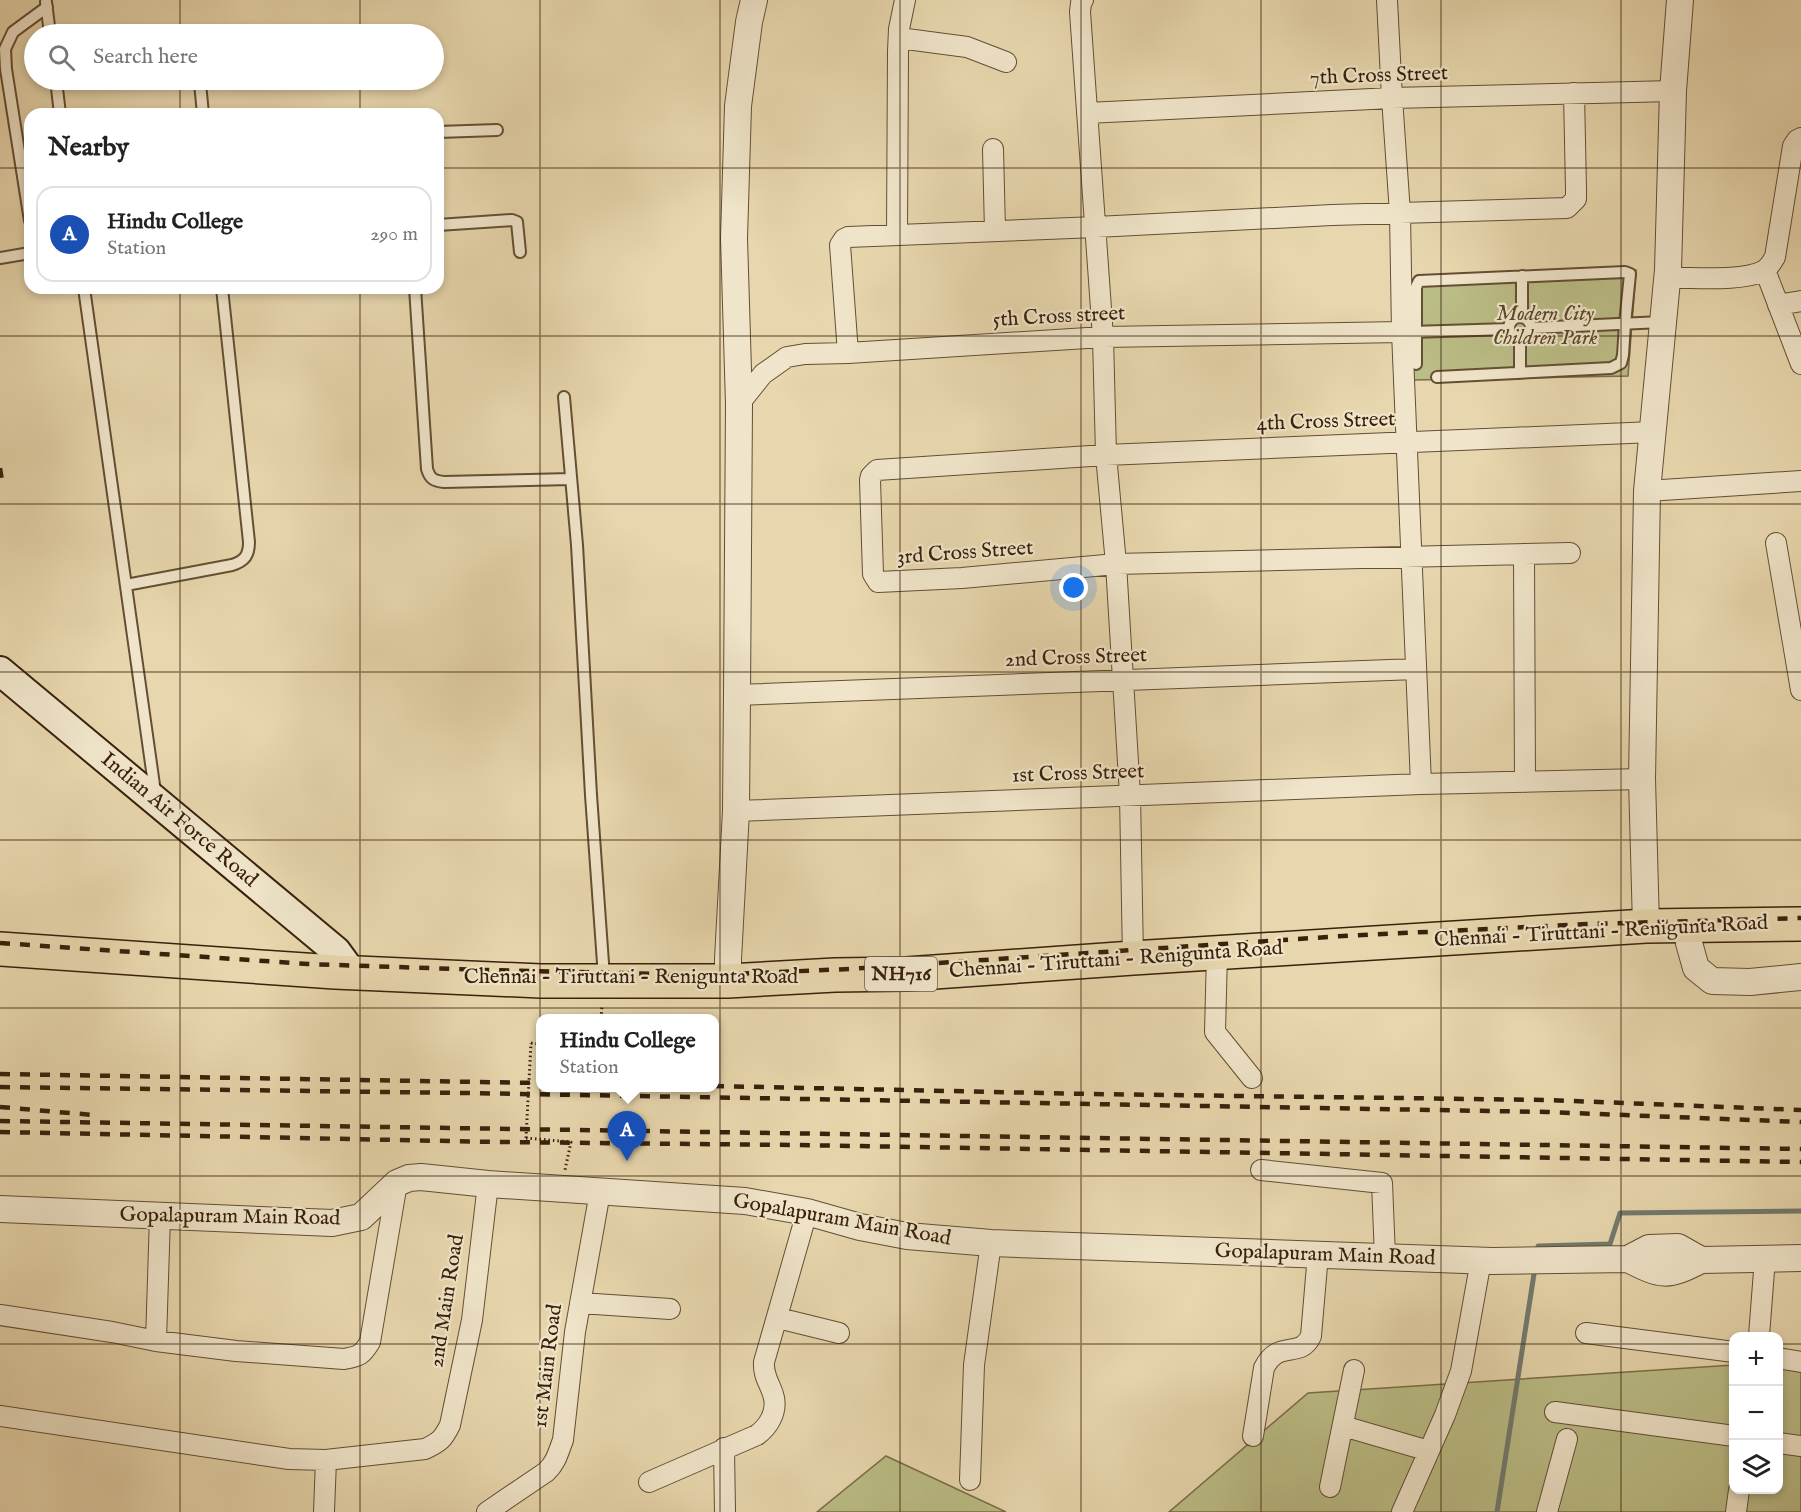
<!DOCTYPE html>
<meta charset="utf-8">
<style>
:root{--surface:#fff;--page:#f6f6f6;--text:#222;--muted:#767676;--line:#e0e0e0;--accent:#7c3aed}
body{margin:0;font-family:"IM FELL English",serif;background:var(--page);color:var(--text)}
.controls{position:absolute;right:18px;bottom:18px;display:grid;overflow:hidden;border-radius:12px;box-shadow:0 3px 9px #0003}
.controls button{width:54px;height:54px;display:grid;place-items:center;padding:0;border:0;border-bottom:2px solid var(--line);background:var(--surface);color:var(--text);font:30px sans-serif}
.you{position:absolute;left:1074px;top:588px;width:21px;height:21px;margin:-15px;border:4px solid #fff;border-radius:50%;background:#1a73e8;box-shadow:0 0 0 9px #1a73e833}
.badge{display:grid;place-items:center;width:39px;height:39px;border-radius:50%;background:var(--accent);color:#fff;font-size:20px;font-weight:700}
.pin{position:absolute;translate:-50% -50px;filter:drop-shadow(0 2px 3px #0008)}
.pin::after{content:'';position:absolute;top:32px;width:21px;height:18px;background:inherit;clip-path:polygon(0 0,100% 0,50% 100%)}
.popup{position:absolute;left:536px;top:1014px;width:183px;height:78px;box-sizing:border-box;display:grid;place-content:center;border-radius:12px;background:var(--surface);filter:drop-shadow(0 2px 4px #0005);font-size:20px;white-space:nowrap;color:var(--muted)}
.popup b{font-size:22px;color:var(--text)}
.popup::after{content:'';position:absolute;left:50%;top:100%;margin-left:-12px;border:12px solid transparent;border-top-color:var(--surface)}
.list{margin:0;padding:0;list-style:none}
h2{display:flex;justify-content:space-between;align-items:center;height:78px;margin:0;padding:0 24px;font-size:26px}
h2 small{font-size:20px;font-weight:400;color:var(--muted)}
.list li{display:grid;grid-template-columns:39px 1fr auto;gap:18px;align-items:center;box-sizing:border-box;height:96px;margin:0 12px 12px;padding:0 12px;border:2px solid var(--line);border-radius:18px}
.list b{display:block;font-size:22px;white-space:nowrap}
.list p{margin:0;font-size:20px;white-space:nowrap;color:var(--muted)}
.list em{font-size:20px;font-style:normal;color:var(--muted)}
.icon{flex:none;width:33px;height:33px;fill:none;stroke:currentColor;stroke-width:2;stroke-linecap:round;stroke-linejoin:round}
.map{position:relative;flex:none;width:1801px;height:1512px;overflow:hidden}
.search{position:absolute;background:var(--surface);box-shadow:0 3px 9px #0003;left:24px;top:24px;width:420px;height:66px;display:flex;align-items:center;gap:15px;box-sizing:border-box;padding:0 21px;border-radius:33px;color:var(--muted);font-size:22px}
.panel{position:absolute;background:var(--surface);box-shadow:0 3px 9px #0003;left:24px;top:108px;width:420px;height:186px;border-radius:18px}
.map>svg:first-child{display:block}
.green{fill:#bbbd86;stroke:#7a6e48;stroke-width:1.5}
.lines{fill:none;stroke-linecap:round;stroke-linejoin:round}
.stream{stroke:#727b6f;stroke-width:5}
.service-casing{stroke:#644e34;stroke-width:14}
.minor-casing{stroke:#644e34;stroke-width:22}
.tertiary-casing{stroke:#644e34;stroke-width:28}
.secondary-casing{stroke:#38200b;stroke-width:32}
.trunk-casing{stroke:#38200b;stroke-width:36}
.path{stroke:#38200b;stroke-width:3;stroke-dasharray:1.5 3;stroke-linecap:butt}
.service{stroke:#f0e5ca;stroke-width:10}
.minor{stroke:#f0e5ca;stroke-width:20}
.tertiary{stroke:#f0e5ca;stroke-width:26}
.secondary{stroke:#f0e5ca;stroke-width:28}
.trunk{stroke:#e8d7ae;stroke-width:33}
.rail{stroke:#38200b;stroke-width:4.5;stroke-dasharray:10 10;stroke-linecap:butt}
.path-bridge{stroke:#38200b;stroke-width:3;stroke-dasharray:1.5 3;stroke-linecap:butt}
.grid{fill:none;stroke:#38200b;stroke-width:1.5;stroke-opacity:0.55}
.labels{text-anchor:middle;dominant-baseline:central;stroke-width:4.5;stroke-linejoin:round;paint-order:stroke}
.shield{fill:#f0e5ca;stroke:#6f5b44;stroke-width:1.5}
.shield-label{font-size:20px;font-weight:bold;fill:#38200b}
.street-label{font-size:21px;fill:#38200b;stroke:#f0e5ca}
.park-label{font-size:21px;font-style:italic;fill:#59472a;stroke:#f0e5ca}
</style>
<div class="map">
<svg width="1801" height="1512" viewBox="0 0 1801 1512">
<rect width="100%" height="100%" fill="#e8d7ae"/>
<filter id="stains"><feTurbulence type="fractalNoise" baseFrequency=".00333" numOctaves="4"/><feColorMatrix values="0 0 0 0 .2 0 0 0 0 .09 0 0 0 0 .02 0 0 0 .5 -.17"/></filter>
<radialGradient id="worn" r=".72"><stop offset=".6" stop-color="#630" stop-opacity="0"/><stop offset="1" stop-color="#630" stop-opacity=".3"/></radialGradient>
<path class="green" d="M1636,270l-8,106 -215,4 1,-100z
M1801,1360v152h-632l139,-119 425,-28 1,125h44l1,-128z
M886,1456l120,56h-189z"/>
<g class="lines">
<path class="stream" d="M1538,1246l72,-2 10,-31 181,-2
M1497,1512l37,-238"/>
<g class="service-casing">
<path id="service" d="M46,2l4,32
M56,80l4,34
M200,83l3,31
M438,132l59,-2
M30,221l-24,-152 -1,-20 8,-17 34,-25
M438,225l74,-5 5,2 3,30
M0,258l30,-5
M1522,276v41
M84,288l71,504
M415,288l12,181c3,10 7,12 17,13l127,-3
M1509 328a11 11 0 1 1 22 0a11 11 0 1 1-22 0Z
M1531,328l131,-6
M1411,332l98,-3
M1416,364v-77l3,-6 206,-9 5,2 -5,50 -2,31 -2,8 -10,5 -174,9
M1520,373v-34
M564,397l13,148 14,250 13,182
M126,585l106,-20c13,-4 17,-10 17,-23l-27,-254"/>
</g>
<g class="minor-casing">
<path id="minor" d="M1083,0l-2,3 -1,9 23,325 3,118 10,109 -154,14 -84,4 -5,-8 -3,-94 1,-4 6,-6 229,-15 547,-23
M1387,0l5,98 8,115 2,119 19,452 221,-5
M899,38l68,9 39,15
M1087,113l305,-15 281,-7
M993,149l2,82
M897,235l1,-184 1,-22 6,-29
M1765,270l36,94
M1667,278c25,-1 74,4 96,-7 6,-3 9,-9 12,-14l18,-111 4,-6 4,-2
M1778,305l23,-4
M848,353l-8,-108 4,-6 4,-2 248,-10 236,-12 235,-7 9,-9v-9l-2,-97
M739,404l24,-30 24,-17 18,-3 43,-1 255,-16 299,-5
M1647,491l154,-10
M1776,543l25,147
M1524,554l1,228
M737,695l679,-26
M736,811l685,-27
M1217,953l-2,79 37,46
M1133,958l-3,-163 -14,-231 454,-11
M1261,1170l121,13 3,74
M580,1303l90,6
M0,1315l112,17 44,9 80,10 108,8c16,-3 18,-4 26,-17l27,-159
M778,1318l61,15
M1586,1333l148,19
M1759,1336l6,-78
M156,1341l4,-125
M1778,1358l23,4
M1555,1412l179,24
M0,1416l289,43 37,1 99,-11c15,-7 18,-10 25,-24l22,-105 16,-136
M1343,1426l86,25
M1253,1436l11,-68c15,-30 36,-8 47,-32l7,-82
M1778,1443l23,3
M724,1448l1,64
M970,1480l4,-115 17,-122
M649,1482l108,-47c11,-8 20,-22 17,-37 -3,-14 -11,-20 -10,-36l43,-150
M1330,1487l24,-117
M324,1512l2,-52
M487,1512l59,-40c10,-9 12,-19 17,-32l12,-108 25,-140
M1402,1512l43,-97 16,-44 20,-111
M1547,1512l20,-73
M1736,1512l3,-22"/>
</g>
<g class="tertiary-casing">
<path id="tertiary" d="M1646,926l-4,-147 5,-288 21,-221 5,-179 7,-91
M1687,926l2,17 7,25 16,13 38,1 51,-5
M728,981v-22l8,-148 1,-116 2,-291 -5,-166 4,-132 11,-84 5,-22
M0,1209l332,14 29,-6 36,-34 12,-5 12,-1 67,7 257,17 62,11 53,15 47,9 84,7 501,18 136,-2 21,-11 29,-1 23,13 100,-2
M1628,1259c34,17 38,19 73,1"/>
</g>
<g class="secondary-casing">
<path id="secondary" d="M0,671l336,280 16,22"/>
</g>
<g class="trunk-casing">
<path id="trunk" d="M0,949l335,23 206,9h187l107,-6 71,-1 227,-16 513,-32 155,-2"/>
</g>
<path class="path" d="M601,1018l1,-12
M531,1043l9,1
M526,1138l45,4 -6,28"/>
<use href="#service" class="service"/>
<use href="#minor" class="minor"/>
<use href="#tertiary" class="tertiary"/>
<use href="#secondary" class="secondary"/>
<use href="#trunk" class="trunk"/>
<path class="rail" d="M0,468l2,13
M0,943l308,21 177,6 223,5 141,-6 494,-33 247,-12 211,-6
M0,1074l540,9
M714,1086l376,8 458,6 253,10
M0,1087l465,6 1082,19 254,10
M0,1107l93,8
M0,1121l1801,28
M0,1132l498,10 298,3 1005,17"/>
<path class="path-bridge" d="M526,1138l5,-95"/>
</g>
<path class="grid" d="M180,0v34M360,0v34M540,0v1512M720,0v1512M900,0v1512M1081,0v1512M1261,0v1512M1441,0v1512M1621,0v1512M180,80v34M360,80v34M0,168h30M438,168h1363M180,288v1224M360,288v1224M0,336h1801M0,504h1801M0,672h1801M0,840h1801M0,1008h1801M0,1176h1801M0,1344h1734M1778,1344h23"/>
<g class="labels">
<rect class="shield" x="865" y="957" width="72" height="34" rx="4.5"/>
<g class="shield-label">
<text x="901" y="974">NH716</text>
</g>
<g class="street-label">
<text transform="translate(1379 76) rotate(-2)">7th Cross Street</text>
<text transform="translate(1059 317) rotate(-3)">5th Cross street</text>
<text transform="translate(1326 422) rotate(-2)">4th Cross Street</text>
<text transform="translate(965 553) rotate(-4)">3rd Cross Street</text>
<text transform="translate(1076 658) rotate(-2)">2nd Cross Street</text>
<text transform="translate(1078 774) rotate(-2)">1st Cross Street</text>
<text transform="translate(179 820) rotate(40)">Indian Air Force Road</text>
<text transform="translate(1601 932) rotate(-3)">Chennai - Tiruttani - Renigunta Road</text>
<text transform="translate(1116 960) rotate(-4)">Chennai - Tiruttani - Renigunta Road</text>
<text x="631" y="977">Chennai - Tiruttani - Renigunta Road</text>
<text transform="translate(230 1217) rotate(1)">Gopalapuram Main Road</text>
<text transform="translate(842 1220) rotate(10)">Gopalapuram Main Road</text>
<text transform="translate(1325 1255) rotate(2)">Gopalapuram Main Road</text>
<text transform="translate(447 1301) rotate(-81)">2nd Main Road</text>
<text transform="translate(548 1366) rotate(-83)">1st Main Road</text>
</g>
<g class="park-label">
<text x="1545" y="314">Modern City<tspan x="1545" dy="24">Children Park</tspan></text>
</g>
</g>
<rect width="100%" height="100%" filter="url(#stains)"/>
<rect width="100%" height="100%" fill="url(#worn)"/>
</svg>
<div class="controls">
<button>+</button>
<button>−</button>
<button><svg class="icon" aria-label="layers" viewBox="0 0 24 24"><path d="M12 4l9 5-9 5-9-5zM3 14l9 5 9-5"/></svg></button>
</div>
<div class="you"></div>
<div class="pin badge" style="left:627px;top:1161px;background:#1a4fb4">A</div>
<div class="popup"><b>Hindu College</b>Station</div>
<div class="search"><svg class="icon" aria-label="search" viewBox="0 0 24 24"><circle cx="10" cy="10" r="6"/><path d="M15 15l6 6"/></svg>Search here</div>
<section class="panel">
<h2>Nearby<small></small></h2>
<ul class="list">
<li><span class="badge" style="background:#1a4fb4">A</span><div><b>Hindu College</b><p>Station</p></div><em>290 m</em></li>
</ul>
</section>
</div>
